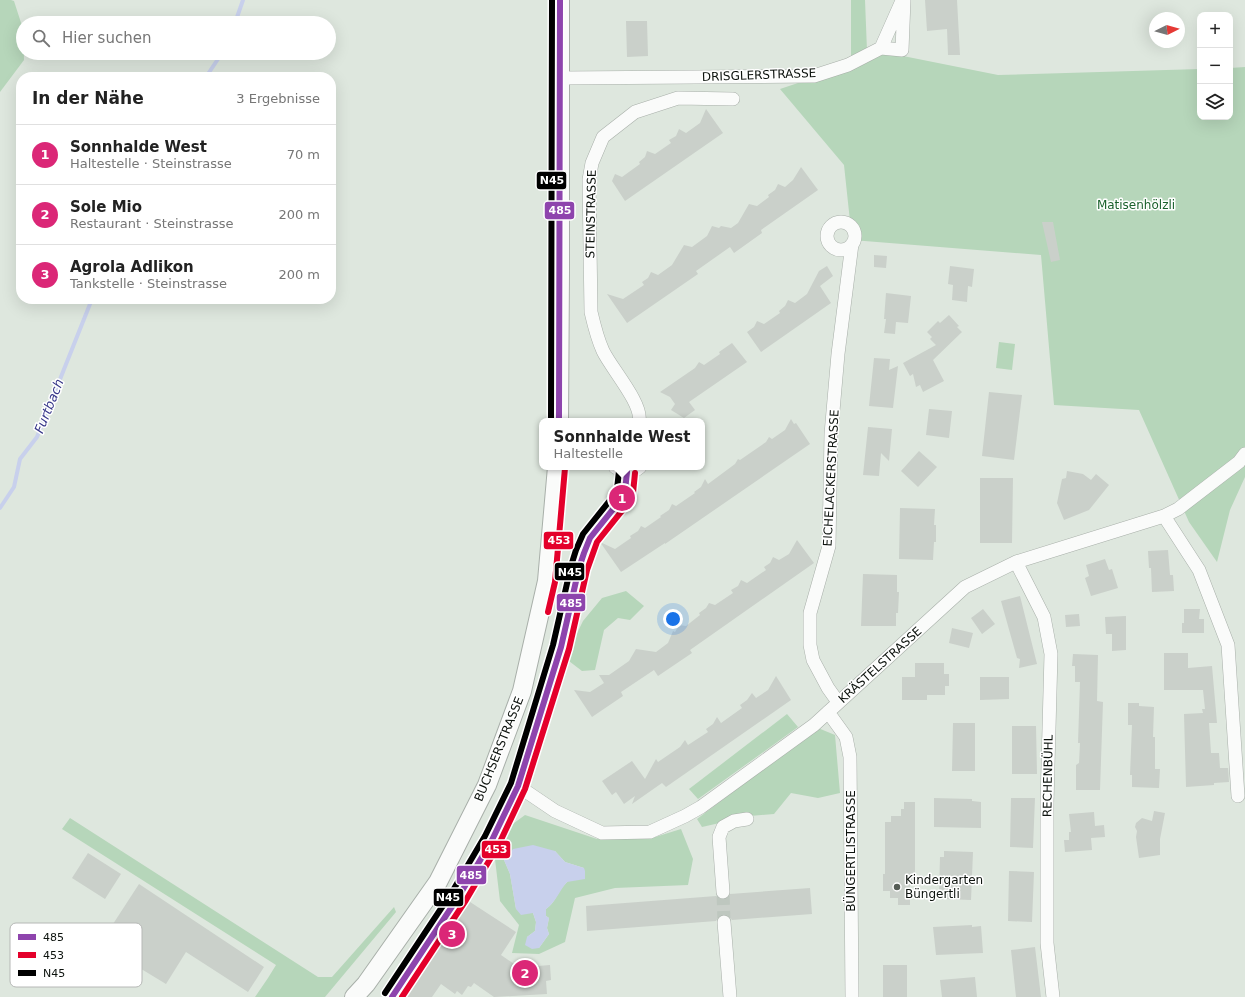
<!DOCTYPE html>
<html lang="de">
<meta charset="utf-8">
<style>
:root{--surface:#fff;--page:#f6f6f6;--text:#222;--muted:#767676;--line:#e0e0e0;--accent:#db2777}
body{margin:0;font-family:"DejaVu Sans",sans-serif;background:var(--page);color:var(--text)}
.controls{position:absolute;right:12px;top:12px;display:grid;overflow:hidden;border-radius:8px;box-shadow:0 4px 16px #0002}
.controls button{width:36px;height:36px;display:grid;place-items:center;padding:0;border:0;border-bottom:1px solid var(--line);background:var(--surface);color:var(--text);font:20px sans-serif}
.compass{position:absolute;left:1149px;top:12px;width:36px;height:36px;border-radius:50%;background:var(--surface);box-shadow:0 4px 16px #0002;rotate:85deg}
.you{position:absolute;left:673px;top:619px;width:14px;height:14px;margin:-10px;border:3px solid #fff;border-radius:50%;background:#1a73e8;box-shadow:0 0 0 6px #1a73e833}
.badge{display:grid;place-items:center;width:26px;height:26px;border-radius:50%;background:var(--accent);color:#fff;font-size:13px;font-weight:700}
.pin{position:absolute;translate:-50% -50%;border:2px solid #fff;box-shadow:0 1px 4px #0006}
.popup{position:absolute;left:539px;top:418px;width:166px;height:52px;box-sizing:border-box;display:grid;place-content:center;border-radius:8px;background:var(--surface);filter:drop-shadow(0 1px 3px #0005);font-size:13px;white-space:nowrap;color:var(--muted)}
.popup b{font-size:15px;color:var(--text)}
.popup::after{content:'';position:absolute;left:50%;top:100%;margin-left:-8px;border:8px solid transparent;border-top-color:var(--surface)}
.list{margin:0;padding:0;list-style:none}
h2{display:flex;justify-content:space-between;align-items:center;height:52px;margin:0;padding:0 16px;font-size:17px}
h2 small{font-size:13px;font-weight:400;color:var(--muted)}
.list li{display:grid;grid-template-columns:26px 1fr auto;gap:12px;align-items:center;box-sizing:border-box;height:60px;padding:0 16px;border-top:1px solid var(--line)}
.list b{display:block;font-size:15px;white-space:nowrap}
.list p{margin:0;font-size:13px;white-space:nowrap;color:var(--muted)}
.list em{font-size:13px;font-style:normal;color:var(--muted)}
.icon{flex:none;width:22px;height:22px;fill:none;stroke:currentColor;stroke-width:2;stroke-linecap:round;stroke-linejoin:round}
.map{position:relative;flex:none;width:1245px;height:997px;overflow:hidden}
.search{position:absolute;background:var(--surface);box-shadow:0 4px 16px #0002;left:16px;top:16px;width:320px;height:44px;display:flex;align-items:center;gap:10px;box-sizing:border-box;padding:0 14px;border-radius:22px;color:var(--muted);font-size:15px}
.panel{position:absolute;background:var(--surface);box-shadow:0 4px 16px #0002;left:16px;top:72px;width:320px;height:232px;border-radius:16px}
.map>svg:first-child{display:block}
.green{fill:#b6d6ba;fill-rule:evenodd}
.water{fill:#c8d0ec}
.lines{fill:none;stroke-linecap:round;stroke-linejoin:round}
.stream{stroke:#c8d0ec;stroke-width:4}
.building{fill:#cad0ca}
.street-tunnel{stroke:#bec7bf;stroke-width:13;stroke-dasharray:13 6;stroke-linecap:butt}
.street-casing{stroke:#a8afa9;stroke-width:14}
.secondary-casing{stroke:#a8afa9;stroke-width:20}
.street{stroke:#fafbfa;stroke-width:13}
.secondary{stroke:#fafbfa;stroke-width:18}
.bus-1-casing{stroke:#fff;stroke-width:9}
.bus-2-casing{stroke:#fff;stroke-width:9}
.bus-3-casing{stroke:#fff;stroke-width:9}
.bus-1{stroke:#8e44ad;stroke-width:6}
.bus-2{stroke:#e4002b;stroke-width:6}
.bus-3{stroke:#000;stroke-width:6}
.poi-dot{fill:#565d56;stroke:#fff;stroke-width:1.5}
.labels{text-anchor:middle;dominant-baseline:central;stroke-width:3;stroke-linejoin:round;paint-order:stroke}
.street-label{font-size:12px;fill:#0c120d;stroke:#fff}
.park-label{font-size:12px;fill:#1b612d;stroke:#fff}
.poi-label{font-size:12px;fill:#0c120d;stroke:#fff;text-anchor:start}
.water-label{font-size:13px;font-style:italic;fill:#353588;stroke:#fff}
.key{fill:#fff;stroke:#b6b8b6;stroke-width:1}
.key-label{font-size:11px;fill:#0c120d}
.line-badge{stroke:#fff;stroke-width:1.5}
.badge-label{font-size:11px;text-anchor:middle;font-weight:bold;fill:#fff}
</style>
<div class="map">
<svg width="1245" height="997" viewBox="0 0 1245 997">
<rect width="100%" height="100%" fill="#dee7de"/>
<path class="green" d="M0,0h11l3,1 9,28 1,31 -24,32z
M851,0h14l2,51 -16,6z
M888,53l110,22 202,-6v48h30v-49l15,-1v410l-15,33 -13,52 -28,-40 -50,-112 -85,-5 -13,-150 -189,-15 -8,-75 -64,-76z
M999,342l16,2 -3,26 -16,-2z
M626,591l18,15 -14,14 -12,-2 -14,12 -9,40 -13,1 -17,-13 18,-37 19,-23z
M787,714l11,13 -100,72 -9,-10z
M818,728l17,7 5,58 -22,5 -27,-5 -17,21 -24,2 -48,11 -5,-8z
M525,815l72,24 55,-1 29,-9 12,30 -5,26 -73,3 -40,10 -10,44 -26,12 -27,-1 7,-28 -19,-24 -6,-50 12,-22zM555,851l10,11 19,6c-8,6 -17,13 -23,21 -6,9 -6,13 -15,20v7l3,2 -2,10 2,6 -10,14 -12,-11 8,-6 1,-9 -3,-9 -17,-4 -6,-35 -6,-14z
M70,818l248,159h14l62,-70 2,5 -71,85h-70l13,-19 8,-13 -214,-136z"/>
<path class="water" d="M533,845l22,6 10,11 19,6 1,3v8l-18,3c-8,9 -11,20 -21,27v7l3,2 -2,10 2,6 -10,14 -7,1 -7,-4 2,-8 8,-6 1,-9 -3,-9 -12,2 -5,-6 -6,-35 -6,-14 9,-11z"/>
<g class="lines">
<path class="stream" d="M235,23l8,-23
M206,77l16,-24
M0,508l14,-21 6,-28 17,-22 55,-138"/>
</g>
<path class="building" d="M925,0h32l3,55h-12l-1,-26 -20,2z
M626,21h21l1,35 -21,1z
M706,109l17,24 -98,68 -13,-20 3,-7 7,3 18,-13 -1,-2 6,-5 2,-6 8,3 16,-11 -2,-3 7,-4 3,-7 7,4 14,-10z
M801,167l17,23 -57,40 1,3 -28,20 -4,-6 -34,24 2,3 -71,49 -20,-29 16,5 21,-14 -2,-3 6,-4 3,-6 7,3 14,-10 12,-20 8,2 15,-11 5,-10 7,2 2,-2 10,2 7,-5 11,-19 8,2 12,-9 -1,-2 7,-5 3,-6 7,3 8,-7z
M1042,222h11l7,38 -9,2z
M874,255l13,1 -1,12 -12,-1z
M827,266l6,10 -13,10 11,17 -70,49 -14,-20 7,-5 3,-6 7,3 16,-11 -1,-2 6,-5 3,-6 7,3 12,-9 12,-23z
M950,266l24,3 -2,18 -4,-1 -1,16 -15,-2 1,-15 -5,-1z
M886,293l25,3 -3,27 -12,-1 -1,12 -11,-1 2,-14h-2z
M949,315l10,11 -2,1 5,5 -29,28 11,21 -21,11 -3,-7 -4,2 -3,-13 -3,2 -7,-13 33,-18 -6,-6 2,-2 -5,-5 11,-11 2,2z
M732,343l15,19 -58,40 6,8 -11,8 -13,-8 4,-6 -5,-7 -10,-5 35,-24 4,-6 5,3 16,-11 -1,-2z
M874,358l16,1 -1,11 9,-4 -5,42 -24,-2z
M989,392l33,3 -8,65 -32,-4z
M929,409l23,2 -3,27 -23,-3z
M791,419l3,5 2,-1 14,21 -145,100v-1l-44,29 -21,-30 15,7 16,-11 -1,-2 8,-5 3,-5 4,2 16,-11 -1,-1 9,-6 3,-6 4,2 19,-13 -1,-1 7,-5 4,-8 3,5 27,-20 3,-5 2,1 26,-18 3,-5 3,2 13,-9z
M868,427l24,2 -3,32 -8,-8 -2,23 -16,-1z
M919,451l18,16 -19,20 -17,-16z
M1067,471l16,3 8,6 5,-6 13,11 -20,25 -25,10 -7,-17 5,-24 4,-1z
M980,478h33l-1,65h-32z
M900,508l35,1 -1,16h2v17h-2l-1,18 -34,-1z
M797,540l17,23 -124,87 2,3 -34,23 -4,-6 -33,22 2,4 -31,21 -18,-27 16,2 14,-9 -5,-8h10l20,-14 7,-12 20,3 12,-9 5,-12 2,1 4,-7 7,1 14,-11 -1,-2 7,-5 3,-5 6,2 18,-12 -2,-3 7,-4 3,-6 6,3 19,-13 -2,-3 6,-4 3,-6 6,3 10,-6z
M1168,550l2,25h3l1,16 -22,1 -1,-24h-2l-1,-17z
M1105,559l4,11 3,-1 6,19 -27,8 -6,-18 4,-2 -3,-11z
M863,574l34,1v17h2l-1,21h-2v13h-35z
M1020,596l17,68 -18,4 1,-9 -3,-1 -16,-57z
M983,609l12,15 -13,10 -11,-16z
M1184,609h16l-1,10h5v14h-22v-10h2z
M1079,614l1,12 -14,1 -1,-12z
M1126,616v34l-14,1v-17h-6l-1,-17z
M952,628l21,5 -4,15 -20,-5z
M1164,653h24v15l24,-2 5,57h-8l2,30h8l1,15h8l1,14 -15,1v2l-28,2 -2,-73 19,-1 -1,-4h3l-2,-19h-39z
M1073,654l25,1 -1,46 6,1 -3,88h-24v-25l3,-2 1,-20h-2l2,-61h-5v-16h-3z
M915,663h29v11h5v12h-4v9h-18v5h-25v-23h13z
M776,676l15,24 -125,87 -4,-4 -30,21 3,-8 -11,8 -8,-12 -4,3 -10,-14 30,-20 13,18 11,-20 2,3 22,-15 5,-7 3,5 20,-13 -2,-3 7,-5 4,-7 4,6 21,-15 -2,-3 7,-5 5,-7 4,5 12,-8z
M980,677h29v22l-29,1z
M1128,703h11v3l15,1 -1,30h2v32h5l-1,19 -27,-1v-12h-2l2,-50h-4z
M953,723h22v48h-23z
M1012,726h24l1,48h-25z
M934,798l38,1v2l9,1v26l-47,-1z
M1011,798h24l-2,50 -23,-1z
M904,802h11v82h-5v21h-12v-7h-8v-7h-7v-17h2v-52h6v-6h10v-7h3z
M1154,811l11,2 -5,26v16l-21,3 -3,-21 1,-6 -2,-4 1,-4 6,-5 10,3z
M1094,812l1,14 9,-1 1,12 -14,1 1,12 -27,2 -1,-12h5v-8h2l-2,-18z
M944,851l29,1 -2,48 -28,-1v-6h-4l1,-36h4z
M88,853l33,21 -16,25 -33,-21z
M1009,871l25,1 -2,50 -24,-1z
M139,884l125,83 -16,25 -62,-40 -20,32 -66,-40z
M810,888l2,26 -80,6 -4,-5 -4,-1 -5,2 -3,5 -129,10 -1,-25 130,-10 3,3 4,1 5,-2 2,-4z
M467,900l49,32 -15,23 22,15 3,-3 24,-2 1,15 -5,1 1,13 -53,3 -20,-14 -3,4 -3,-1 -6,9 -5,-4 -2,3 -14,-10 -9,13h-30z
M972,925v2l9,-1 2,27 -47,2 -3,-28z
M1035,947l6,50h-25l-5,-47z
M883,965h24v32h-24z
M975,977l2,20h-35l-2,-17z"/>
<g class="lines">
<path class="street-tunnel" d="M723,892l1,30"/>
<g class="street-casing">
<path id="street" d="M881,48l20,-45
M561,78l253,-2 34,-11 33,-17 21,2 2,-50
M827 236a14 14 0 1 1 28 0a14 14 0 1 1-28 0Z
M639,421c4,-17 -28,-53 -36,-70 -6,-13 -9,-26 -12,-39l-2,-132 3,-17 11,-26 32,-25 43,-14 55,1
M615,467c9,6 17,7 25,0
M1164,516l35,54 29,75 10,151
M1016,562l28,55 7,37 -4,149v140l6,54
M838,702l-10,-14 -15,-28 -3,-15v-32l19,-67 2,-112 7,-80 14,-110
M828,712l18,25 4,20 2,240
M518,786l37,25 47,22 48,-1 35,-16 16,-9 113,-82 151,-138 51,-25 148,-46 14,-7 61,-47 6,-8
M723,892l-4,-55 4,-10 11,-6 13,-2
M724,922l6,75
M392,997l67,-101 33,-56 26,-54 43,-139 18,-79 5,-15 6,-15 32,-40 3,-7 2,-19"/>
</g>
<g class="secondary-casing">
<path id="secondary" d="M559,421l1,-150v-271
M354,997l12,-13 72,-102 49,-97 35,-94 25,-110 10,-114"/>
</g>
<use href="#street" class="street"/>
<use href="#secondary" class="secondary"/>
<g class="bus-1-casing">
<path id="bus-1" d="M559,421l1,-421
M392,997l67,-101 33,-56 26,-54 43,-139 18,-79 5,-15 6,-15 32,-40 3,-7 2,-19"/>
</g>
<g class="bus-2-casing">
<path id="bus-2" d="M548,612l7,-30 10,-114
M402,997l64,-97 33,-56 26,-55 44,-140 18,-79 10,-28 32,-40 4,-9 2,-20"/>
</g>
<g class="bus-3-casing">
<path id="bus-3" d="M551,421l1,-421
M385,993l67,-101 33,-56 26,-53 42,-138 18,-79 5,-16 7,-16 32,-40 2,-5 2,-18"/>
</g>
<use href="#bus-1" class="bus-1"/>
<use href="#bus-2" class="bus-2"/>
<use href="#bus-3" class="bus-3"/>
</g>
<circle class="poi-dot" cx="897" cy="887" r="4"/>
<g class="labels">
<g class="street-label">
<text transform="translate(759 75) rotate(-2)">DRISGLERSTRASSE</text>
<text transform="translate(591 214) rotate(-89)">STEINSTRASSE</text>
<text transform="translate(831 478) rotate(-87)">EICHELACKERSTRASSE</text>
<text transform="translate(880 665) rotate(-42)">KRÄSTELSTRASSE</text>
<text transform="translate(499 749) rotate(-68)">BUCHSERSTRASSE</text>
<text transform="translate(1048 776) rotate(-89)">RECHENBÜHL</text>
<text transform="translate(851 851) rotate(-90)">BÜNGERTLISTRASSE</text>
</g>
<g class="park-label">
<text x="1136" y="205">Matisenhölzli</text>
</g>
<g class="poi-label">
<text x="905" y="880">Kindergarten<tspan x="905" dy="14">Büngertli</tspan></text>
</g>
<g class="water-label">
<text transform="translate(49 406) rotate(-68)">Furtbach</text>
</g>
</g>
<rect x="10" y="923" width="132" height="64" rx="6" class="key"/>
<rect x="18" y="934" width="18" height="6" fill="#8e44ad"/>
<rect x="18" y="952" width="18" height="6" fill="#e4002b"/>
<rect x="18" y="970" width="18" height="6" fill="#000"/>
<g class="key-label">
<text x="43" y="941">485</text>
<text x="43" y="959">453</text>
<text x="43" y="977">N45</text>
</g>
<g class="line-badge">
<rect x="536" y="171" width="31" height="19" rx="4" fill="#000"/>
<rect x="544" y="201" width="31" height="19" rx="4" fill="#8e44ad"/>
<rect x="543" y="531" width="31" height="19" rx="4" fill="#e4002b"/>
<rect x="554" y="562" width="31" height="19" rx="4" fill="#000"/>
<rect x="556" y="593" width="30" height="19" rx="4" fill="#8e44ad"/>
<rect x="481" y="840" width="30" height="19" rx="4" fill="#e4002b"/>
<rect x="456" y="865" width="31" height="20" rx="4" fill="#8e44ad"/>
<rect x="433" y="888" width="31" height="19" rx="4" fill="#000"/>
</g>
<g class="badge-label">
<text x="552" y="184">N45</text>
<text x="560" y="214">485</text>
<text x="559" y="544">453</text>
<text x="570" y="576">N45</text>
<text x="571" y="607">485</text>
<text x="496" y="853">453</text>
<text x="471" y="879">485</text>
<text x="448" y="901">N45</text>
</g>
</svg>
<div class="controls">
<button>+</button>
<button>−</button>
<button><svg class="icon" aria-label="layers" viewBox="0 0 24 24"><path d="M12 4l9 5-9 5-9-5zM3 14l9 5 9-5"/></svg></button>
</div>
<svg class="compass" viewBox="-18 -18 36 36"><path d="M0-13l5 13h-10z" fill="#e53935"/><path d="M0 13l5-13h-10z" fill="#767676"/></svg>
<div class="you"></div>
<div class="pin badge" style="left:622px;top:498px">1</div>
<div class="popup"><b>Sonnhalde West</b>Haltestelle</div>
<div class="pin badge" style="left:525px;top:973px">2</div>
<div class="pin badge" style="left:452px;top:934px">3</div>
<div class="search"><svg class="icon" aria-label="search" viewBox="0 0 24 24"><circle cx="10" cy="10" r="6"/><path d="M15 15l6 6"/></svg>Hier suchen</div>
<section class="panel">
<h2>In der Nähe<small>3 Ergebnisse</small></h2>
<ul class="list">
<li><span class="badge">1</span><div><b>Sonnhalde West</b><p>Haltestelle · Steinstrasse</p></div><em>70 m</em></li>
<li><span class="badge">2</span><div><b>Sole Mio</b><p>Restaurant · Steinstrasse</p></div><em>200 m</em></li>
<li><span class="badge">3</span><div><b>Agrola Adlikon</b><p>Tankstelle · Steinstrasse</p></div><em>200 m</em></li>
</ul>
</section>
</div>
